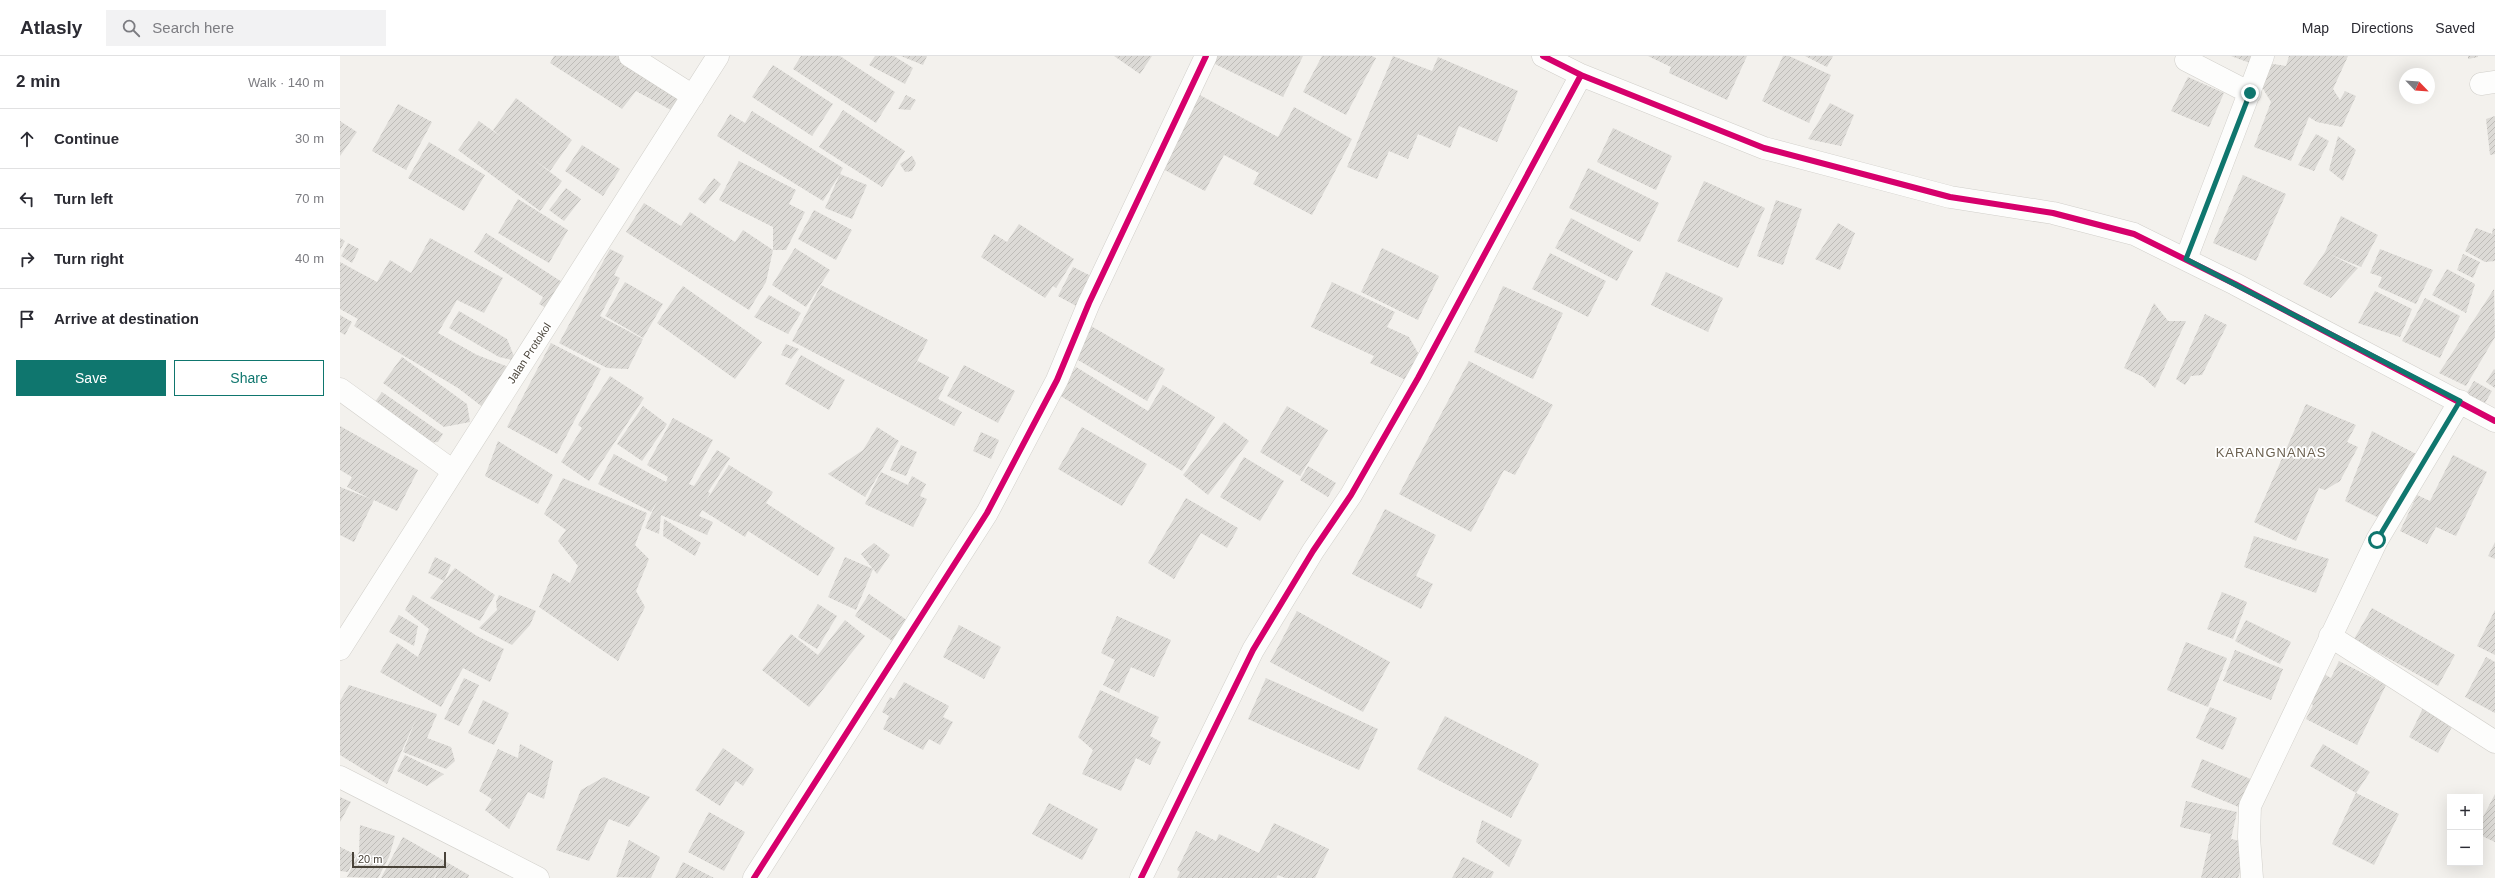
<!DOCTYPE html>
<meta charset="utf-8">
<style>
:root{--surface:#fff;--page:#f2f2f3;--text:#2b2b33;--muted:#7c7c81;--line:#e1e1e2;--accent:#0f766e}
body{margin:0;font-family:Helvetica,sans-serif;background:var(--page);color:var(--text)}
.controls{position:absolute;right:12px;bottom:12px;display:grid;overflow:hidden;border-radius:0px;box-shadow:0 4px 16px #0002}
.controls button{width:36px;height:36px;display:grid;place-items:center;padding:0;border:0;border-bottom:1px solid var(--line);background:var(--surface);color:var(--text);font:20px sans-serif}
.compass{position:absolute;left:2059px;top:12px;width:36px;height:36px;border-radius:50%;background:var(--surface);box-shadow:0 4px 16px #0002;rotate:115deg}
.scale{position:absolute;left:12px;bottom:10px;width:94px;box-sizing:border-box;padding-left:4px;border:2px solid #494339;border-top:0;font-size:11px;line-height:14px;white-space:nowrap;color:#494339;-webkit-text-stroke:3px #fff;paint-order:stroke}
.stop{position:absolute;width:12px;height:12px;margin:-9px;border:3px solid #0f766e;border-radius:50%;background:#fff}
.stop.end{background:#0f766e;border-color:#fff;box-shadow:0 1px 4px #0008}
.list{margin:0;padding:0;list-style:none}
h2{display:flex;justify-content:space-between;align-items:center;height:52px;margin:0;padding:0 16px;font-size:17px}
h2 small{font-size:13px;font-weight:400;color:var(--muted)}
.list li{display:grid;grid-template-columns:26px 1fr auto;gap:12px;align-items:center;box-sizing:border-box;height:60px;padding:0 16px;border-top:1px solid var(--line)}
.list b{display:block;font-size:15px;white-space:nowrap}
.list em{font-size:13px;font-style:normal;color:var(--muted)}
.actions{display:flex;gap:8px;padding:12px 16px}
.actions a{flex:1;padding:9px 0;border:1px solid var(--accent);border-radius:0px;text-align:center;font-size:14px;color:var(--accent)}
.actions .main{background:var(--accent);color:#fff}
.icon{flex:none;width:22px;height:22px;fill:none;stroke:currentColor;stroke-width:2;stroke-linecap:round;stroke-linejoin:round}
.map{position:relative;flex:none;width:2155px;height:822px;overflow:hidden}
header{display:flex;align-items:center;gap:24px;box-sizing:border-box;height:56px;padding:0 20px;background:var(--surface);border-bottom:1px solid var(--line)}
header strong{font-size:19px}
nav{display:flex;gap:22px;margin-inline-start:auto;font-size:14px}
.search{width:280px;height:36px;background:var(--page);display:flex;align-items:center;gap:10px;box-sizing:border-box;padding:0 14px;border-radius:0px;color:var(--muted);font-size:15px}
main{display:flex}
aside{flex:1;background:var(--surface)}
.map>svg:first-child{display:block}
.building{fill:url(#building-hatch)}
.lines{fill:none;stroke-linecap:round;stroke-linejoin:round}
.minor-casing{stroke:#d1cfca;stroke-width:23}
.minor{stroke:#fdfdfc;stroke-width:22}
.cycleway-casing{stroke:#fff;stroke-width:8}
.cycleway{stroke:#d6006c;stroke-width:6}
.route{stroke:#0f766e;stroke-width:5}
.labels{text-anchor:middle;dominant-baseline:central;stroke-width:3.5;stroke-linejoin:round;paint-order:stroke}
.street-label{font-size:11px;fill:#494339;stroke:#fff}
.quarter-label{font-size:13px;letter-spacing:1px;fill:#6b6150;stroke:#fff}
</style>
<header>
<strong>Atlasly</strong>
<div class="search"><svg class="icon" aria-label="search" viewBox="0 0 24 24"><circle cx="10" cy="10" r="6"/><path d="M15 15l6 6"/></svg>Search here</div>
<nav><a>Map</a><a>Directions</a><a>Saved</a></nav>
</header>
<main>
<aside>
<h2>2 min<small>Walk · 140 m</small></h2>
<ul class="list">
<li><svg class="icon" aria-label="ahead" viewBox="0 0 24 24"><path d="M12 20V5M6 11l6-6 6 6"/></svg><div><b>Continue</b></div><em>30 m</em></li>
<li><svg class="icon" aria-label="left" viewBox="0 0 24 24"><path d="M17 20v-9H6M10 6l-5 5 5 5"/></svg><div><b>Turn left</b></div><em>70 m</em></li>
<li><svg class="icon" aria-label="right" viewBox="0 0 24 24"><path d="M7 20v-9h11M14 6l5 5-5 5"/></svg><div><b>Turn right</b></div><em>40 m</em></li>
<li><svg class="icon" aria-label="arrive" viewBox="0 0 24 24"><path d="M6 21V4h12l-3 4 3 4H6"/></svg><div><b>Arrive at destination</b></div></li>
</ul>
<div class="actions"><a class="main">Save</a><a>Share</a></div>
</aside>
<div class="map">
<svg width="2155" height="822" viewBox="0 0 2155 822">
<defs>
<pattern id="building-hatch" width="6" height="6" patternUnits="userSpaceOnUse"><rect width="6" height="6" fill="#dcdad6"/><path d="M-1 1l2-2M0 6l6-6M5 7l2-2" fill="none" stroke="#bebcb8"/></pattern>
</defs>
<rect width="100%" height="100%" fill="#f3f1ed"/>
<path class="building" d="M214,0h67l62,37 -3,22 -44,-24 -14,18 -72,-46z
M461,0h39l55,36 -19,31 -83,-54z
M535,0h19l19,12 -8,16 -36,-19z
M561,0h26l-4,9z
M774,0h38l-12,18z
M877,0h86l-20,41 -70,-34z
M982,0h50l4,2 -30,57 -43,-23z
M1053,0l39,15 6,-14 80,34 -21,51 -38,-16 -9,22 -32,-14 -10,25 -19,-8 -12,28 -30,-12z
M1308,0h99l-20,44 -58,-27 2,-6z
M1443,0h6l42,19 -22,48 -47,-22z
M1465,0h28l-6,11z
M1891,0h21l-2,7z
M1949,0h59l-15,33 7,11 5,-9 11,5 -14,31 -25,-5 -8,-5 -18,44 -37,-14 17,-45 -12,-20 8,-19 19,3z
M2128,0h10v1l-10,2z
M433,9l60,39 -21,32 -60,-39z
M1848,21l36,16 -15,34 -38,-16z
M856,37l82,44 16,-30 58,32 -40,76 -59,-31 6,-11 -35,-18 -19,36 -48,-25z
M566,39l10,5 -6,10 -12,-1z
M176,42l56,42 -22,31 -16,-11 28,21 -22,30 -82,-61 21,-29 21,15 -7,-6z
M1490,47l24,12 -13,31 -33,-7z
M58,48l34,18 -26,48 -34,-19z
M503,54l62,41 -23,36 -63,-40z
M412,55l91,57 -3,6 27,11 -15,34 -27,-11 15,-34 -17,27 -106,-65 13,-22 15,9z
M2155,60v38l-5,1 -4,-36z
M0,65l17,11 -17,24z
M1273,72l59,28 -16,34 -59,-28z
M1976,78l13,7 -15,30 -16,-6z
M1998,80l18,14 -13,31 -14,-11z
M89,86l56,33 -21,36 -56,-33z
M242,89l38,24 -17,27 -38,-25z
M572,100l4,7 -4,8 -7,1 -5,-8z
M399,105l57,29 -7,14 16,8 -19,38h-13v-23l-54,-27z
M1248,112l71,35 -19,39 -71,-34z
M1903,119l43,19 -30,67 -43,-18z
M374,122l7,6 -16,20 -7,-5z
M1364,125l61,27 -27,60 -61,-27z
M226,132l15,11 -17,22 -15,-11z
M178,143l50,31 -19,33 -51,-30z
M1436,144l26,9 -19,56 -26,-9z
M304,147l37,23 9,-14 45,30 8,-12 30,20 -7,32 -17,28 -123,-78z
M474,154l38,20 -16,30 -38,-21z
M2001,160l37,19 -17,32 -32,-13 29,14 -27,30 -28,-14 22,-32z
M1231,162l62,33 -16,30 -62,-33z
M1498,167l17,10 -15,37 -25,-11z
M679,168l55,35 -18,29 -3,-2 -8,12 -64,-41 13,-23 13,8z
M2136,172l16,6 1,-6 2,1v32l-10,1 -20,-11z
M146,177l76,49 -16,26 -7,-4 4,-7 -69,-45z
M0,182l5,3 -5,9z
M90,182l73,40 -19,35 -27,-13 -19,33 39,22 34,13 -22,44 -31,-24 -104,-62 4,-7 -18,-10v-47l37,20 13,-22 21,13z
M8,187l11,6 -7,14 -11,-7z
M455,192l35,22 -24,37 -34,-22z
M1042,192l57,28 -21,44 -57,-28z
M270,193l14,7 -10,19 6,3 -20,38 43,23 -15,30 -21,-1 -48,-25z
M2040,193l53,21 -17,34 -38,-17 4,-10 -12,-4z
M1210,197l56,28 -18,36 -56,-28z
M2123,198l17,8 -7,16 -16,-8z
M733,211l20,10 -15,30 -20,-11z
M2107,213l28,15 -9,29 -34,-18z
M1326,216l57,26 -15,34 -57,-27z
M285,226l38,22 -20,34 -38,-22z
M992,226l63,30 -8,15 22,10 9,16 -12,27 -36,-17 4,-7 -63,-29z
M481,229l107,55 -16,31 6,-10 31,16 -11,22 24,13 -8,14 -162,-85z
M343,230l79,56 -27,37 -78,-56z
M1163,230l60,27 -30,66 -59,-27z
M2154,233l1,48 -29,49 -27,-13z
M2035,235l37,18 -12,28 -42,-14z
M429,239l32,18 -13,21 -34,-17z
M2085,242l35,18 -20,42 -38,-17z
M1814,247l14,18h18l-31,67 -12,-11 -19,-9z
M119,255l48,28 9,22 -17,-4 -50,-29z
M1865,258l22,11 -25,50 -11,1 -6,9 -9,-6z
M0,259l12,7 -7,13 -5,-3z
M751,270l74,43 -18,32 -74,-44z
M211,287l50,26 -44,85 -50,-27z
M446,288l13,5 -8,10 -10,-4z
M461,299l44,25 -16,30 -44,-26z
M62,301l65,47 3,18 -26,5 -61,-44z
M1129,305l84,44 -38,70 -11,-5 -33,62 -72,-38z
M624,309l51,26 -17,32 -51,-27z
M736,311l72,44 15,-26 52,32 -33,54 -123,-76z
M2154,313l1,1v18l-9,-6z
M270,320l34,22 -55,83 -28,-19 21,-34 -4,-3z
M2134,325l18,10 -11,19 -18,-11z
M42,336l61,42 -5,8 -14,1 -52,-37z
M1966,348l50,21 -9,17 11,5 -18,34 -15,9 -6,-2 -23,53 -42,-19z
M303,350l24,18 -25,37 -25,-17z
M947,350l41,24 -28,46 -40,-24z
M333,362l40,22 -24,44 5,2 23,-36 13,8 -22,34 2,1 -4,8 23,-36 44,27 -7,11 69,45 -17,28 -70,-45 -3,6 -43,-27 -3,6 14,6 -6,13 -46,-20 -2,19 -14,-6 12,-27 -6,11 -53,-28 16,-30 52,28 2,-5 -21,-12z
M884,366l25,19 -41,54 -25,-20z
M0,370l78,44 -21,41 -23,-11 -20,42 -14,-7v-48l31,12 -24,-12 5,-10 -12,-7z
M537,371l22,14 -34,56 -37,-23 35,-24z
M742,371l65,37 -25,42 -64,-37z
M2032,375l44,23 -35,65 -36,-18z
M641,376l18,8 -8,19 -18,-8z
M158,385l55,34 -15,29 -53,-28z
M561,389l16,7 -11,24 -16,-6z
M2113,399l34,17 -31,64 -20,-9 -9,17 -27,-13 17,-36 13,6z
M904,401l40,24 -24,40 -40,-24z
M968,410l28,17 -8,14 -28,-17z
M541,416l27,13 4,-9 14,8 -6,12 7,3 -14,28 -48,-23z
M223,422l84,35 -12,32 14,14 -13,32 9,16 -27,54 -79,-54 14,-34 17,10 8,-17 -20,-25 8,-11 -22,-16z
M846,442l52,30 -11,20 -26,-15 -27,46 -26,-16z
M1045,453l51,26 -20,41 17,8 -12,25 -69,-35z
M324,463l37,24 -6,13 -32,-20z
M1914,480l75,23 -13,34 -72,-26z
M2155,486v17l-7,-3z
M534,487l16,12 -13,19 -16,-20z
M95,501l16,8 -7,16 11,-13 40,27 -15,26 -50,-23 14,-17 -16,-8z
M505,501l28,12 -17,41 -28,-13z
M1882,536l25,10 -14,37 -26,-10z
M529,538l42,29 -14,21 -42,-28z
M73,539l64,41 27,13 -14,33 -27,-14 -22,39 -61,-35 17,-29 21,14 11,-28 -24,-19z
M159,539l37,16 -6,14 -18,20 -33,-17 18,-18 -1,-8z
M478,548l19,12 -20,33 -19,-12z
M2032,552l83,47 -17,31 -84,-47z
M2155,554v45l-18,-9z
M957,555l93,51 -27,50 -93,-50z
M59,559l19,11 -4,20 -25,-14z
M777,560l54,24 -17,37 -23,-10 -12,26 -16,-8 12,-25 -14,-7z
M505,564l20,16 -56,71 -47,-37 29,-36 27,21z
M1906,564l45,22 -11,22 -45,-23z
M619,569l42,22 -17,32 -41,-22z
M1846,586l41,16 -19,49 -41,-17z
M1895,594l48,19 -12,31 -48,-19z
M2146,601l9,5v51l-30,-16z
M1999,605l47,24 -29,60 -51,-26 7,-14 -3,-2 14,-29 7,4z
M124,622l15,7 -20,41 -15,-7z
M926,622l112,51 -19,41 -111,-51z
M564,626l45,24 -6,11 10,5 -13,23 -11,-6 -6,11 -40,-21 6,-13 -7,-4 8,-15 4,2z
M9,629l88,29 -10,24 24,9 4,14 -9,8 -43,-17 13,-33 -29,65 -47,-29v-54z
M760,634l59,27 -9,19 11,6 -11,23 -14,-7 -15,33 -39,-17 11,-24 -15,-13z
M143,644l26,13 -15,32 -26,-12z
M1870,651l27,11 -14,32 -27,-12z
M2083,652l30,17 -15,28 -29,-16z
M1105,660l94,48 -28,54 -94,-49z
M180,688l33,17 -9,38 -16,-7 -19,37 -24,-19 7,-11 -13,-8 19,-42 20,9z
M1983,688l47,28 -14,21 43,21 -25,51 -42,-21 24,-51 -46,-27z
M383,692l31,21 -11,17 -7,-5 -16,25 -25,-16z
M65,699l39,19 -17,12 -30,-15z
M1862,703l51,21 -12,28 -50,-21z
M264,721l46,20 -21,30 -20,-8 -20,42 -33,-11 25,-60z
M2155,738v48l-15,-7v-12z
M0,741l11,5 -11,20z
M1846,745l51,11 -6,27 19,4 -12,35h-37l10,-44 -31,-7z
M709,747l49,26 -16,31 -50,-26z
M369,756l36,20 -21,39 -36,-19z
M1142,764l40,20 -13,27 -33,-25z
M934,767l55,26 -14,29h-30l-7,-3 -2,3h-99l3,-6 -3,-2 19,-39 20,10 3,-7 40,19z
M20,769l35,11 -6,21 -11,21 -31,-1 12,-25z
M63,781l66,38 -1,3h-33l5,-11 -6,11h-53z
M289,784l31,17 -9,21 -35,-1z
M0,791l16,8 -8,17 -8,-1z
M1123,801l31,15 -3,6h-39z
M343,806l31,16h-39z"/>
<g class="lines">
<g class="minor-casing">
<path id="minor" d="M290,0l63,40
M1203,0l38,19 183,73 186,49 103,16 81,21 101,50 260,137
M1846,4l64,33
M2141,28l14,-2
M1846,203l77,-203
M0,333l113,82
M1990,580l165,106
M0,593l378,-593
M0,721l198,101
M414,822l233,-365 70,-133 32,-77 117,-247
M801,822l112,-228 60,-99 38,-56 67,-117 163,-303
M1912,822l-3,-41 1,-31 127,-266 83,-139"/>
</g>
<use href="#minor" class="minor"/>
<g class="cycleway-casing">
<path id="cycleway" d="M1203,0l38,19 183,73 186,49 103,16 81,21 101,50 260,137
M414,822l233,-365 70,-133 32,-77 117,-247
M801,822l112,-228 60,-99 38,-56 67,-117 163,-303"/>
</g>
<use href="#cycleway" class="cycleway"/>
</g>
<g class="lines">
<path class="route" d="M1910,37l-64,166 274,142 -83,139"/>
</g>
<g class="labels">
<g class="street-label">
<text transform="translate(189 297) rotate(-57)">Jalan Protokol</text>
</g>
<g class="quarter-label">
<text x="1931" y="396">KARANGNANAS</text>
</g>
</g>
</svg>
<div class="controls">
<button>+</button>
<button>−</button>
</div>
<svg class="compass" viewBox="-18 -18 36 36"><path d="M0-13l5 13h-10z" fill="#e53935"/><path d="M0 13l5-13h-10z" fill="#7c7c81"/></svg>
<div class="scale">20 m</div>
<div class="stop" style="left:2037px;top:484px"></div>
<div class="stop end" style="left:1910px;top:37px"></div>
</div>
</main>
